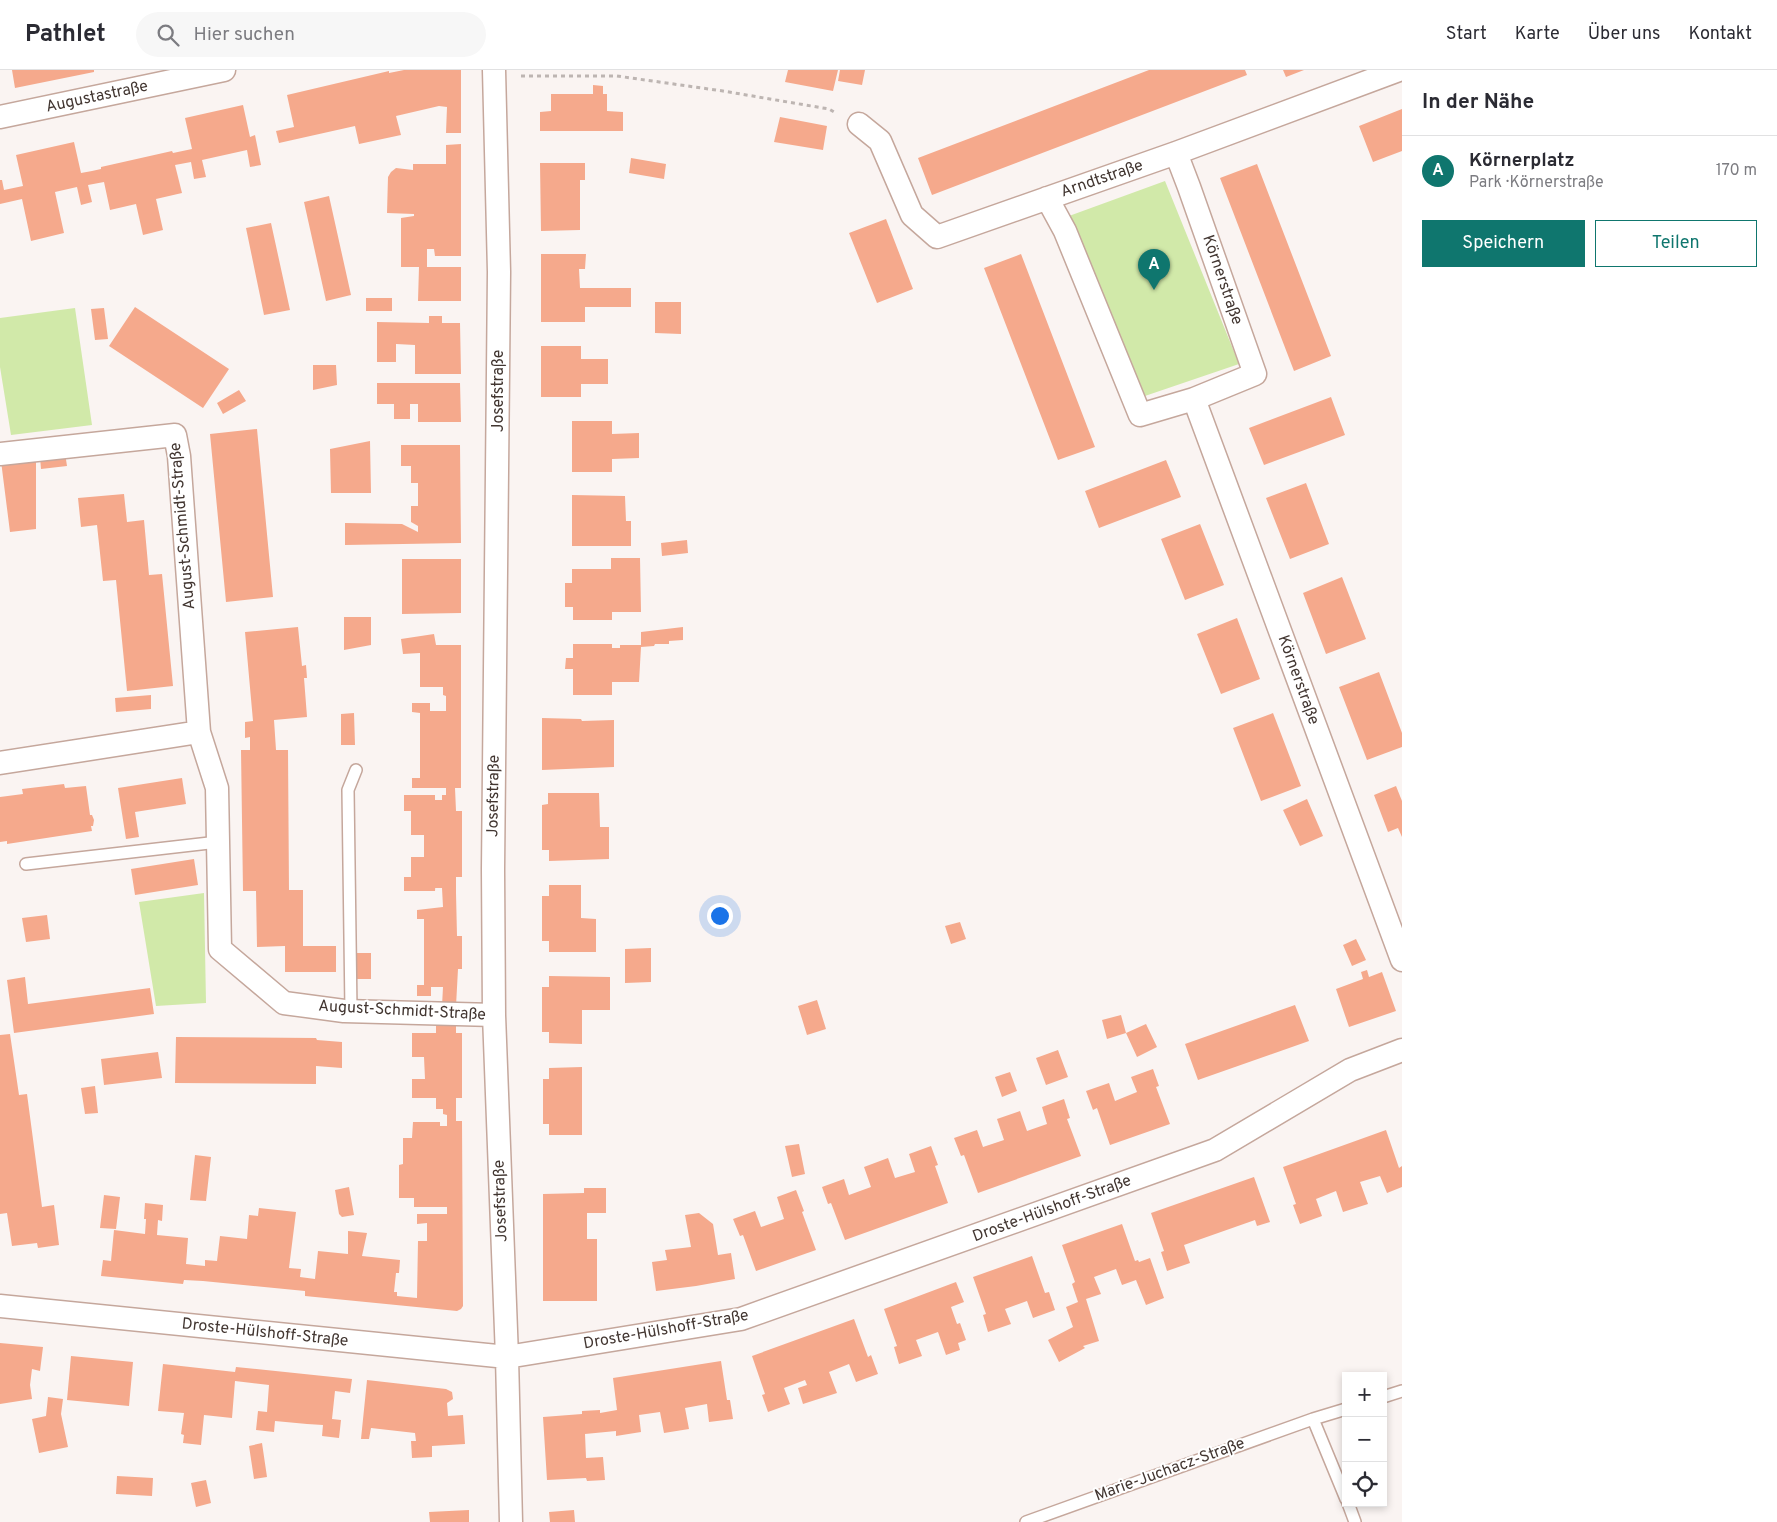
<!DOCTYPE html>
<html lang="de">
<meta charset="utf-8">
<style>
:root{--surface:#fff;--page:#f7f7f7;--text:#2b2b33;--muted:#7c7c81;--line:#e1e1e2;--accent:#0f766e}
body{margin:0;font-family:Overpass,sans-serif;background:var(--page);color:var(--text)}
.controls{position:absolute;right:15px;bottom:15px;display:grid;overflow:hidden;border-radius:0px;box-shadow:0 2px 8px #0003}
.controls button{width:45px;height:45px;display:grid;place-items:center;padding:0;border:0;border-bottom:1px solid var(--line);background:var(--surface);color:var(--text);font:25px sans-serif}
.you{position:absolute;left:719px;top:845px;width:18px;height:18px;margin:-12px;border:4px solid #fff;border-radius:50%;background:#1a73e8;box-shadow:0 0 0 8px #1a73e833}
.badge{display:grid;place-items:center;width:32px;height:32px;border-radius:50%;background:var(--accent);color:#fff;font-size:16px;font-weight:700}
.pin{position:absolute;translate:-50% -41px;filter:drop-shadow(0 1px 2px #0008)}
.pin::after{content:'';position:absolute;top:26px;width:18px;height:15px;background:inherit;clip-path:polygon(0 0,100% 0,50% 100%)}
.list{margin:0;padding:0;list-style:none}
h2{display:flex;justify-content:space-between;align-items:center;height:65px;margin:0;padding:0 20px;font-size:21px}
h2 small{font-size:16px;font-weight:400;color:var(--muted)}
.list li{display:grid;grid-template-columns:32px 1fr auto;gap:15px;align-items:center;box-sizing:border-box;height:70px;padding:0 20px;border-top:1px solid var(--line)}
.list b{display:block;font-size:19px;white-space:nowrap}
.list p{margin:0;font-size:16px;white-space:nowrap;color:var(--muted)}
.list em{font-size:16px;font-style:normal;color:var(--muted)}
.actions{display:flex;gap:10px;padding:15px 20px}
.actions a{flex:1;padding:11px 0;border:1px solid var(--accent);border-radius:0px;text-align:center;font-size:18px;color:var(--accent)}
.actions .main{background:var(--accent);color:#fff}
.icon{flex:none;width:28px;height:28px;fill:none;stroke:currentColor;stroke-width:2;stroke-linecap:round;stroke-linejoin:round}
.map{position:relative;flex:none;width:1402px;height:1452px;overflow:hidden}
header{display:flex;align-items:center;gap:30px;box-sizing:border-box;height:70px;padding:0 25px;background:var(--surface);border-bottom:1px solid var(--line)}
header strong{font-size:24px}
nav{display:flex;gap:28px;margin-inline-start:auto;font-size:18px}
.search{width:350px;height:45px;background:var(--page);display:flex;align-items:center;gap:12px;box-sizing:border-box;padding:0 18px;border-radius:28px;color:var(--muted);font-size:19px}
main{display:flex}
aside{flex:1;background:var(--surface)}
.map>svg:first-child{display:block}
.park{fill:#d1e9a9}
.building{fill:#f5a98c}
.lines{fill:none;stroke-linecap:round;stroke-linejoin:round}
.lane-casing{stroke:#c5a79c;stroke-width:14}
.street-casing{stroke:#c5a79c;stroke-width:25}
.path{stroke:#bdb5b2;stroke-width:3;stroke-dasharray:4 4;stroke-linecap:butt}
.lane{stroke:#fff;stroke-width:11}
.street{stroke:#fff;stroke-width:22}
.labels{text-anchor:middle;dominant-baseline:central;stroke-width:4;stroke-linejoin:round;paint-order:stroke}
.street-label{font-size:16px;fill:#423631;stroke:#fff}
</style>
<header>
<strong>Pathlet</strong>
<div class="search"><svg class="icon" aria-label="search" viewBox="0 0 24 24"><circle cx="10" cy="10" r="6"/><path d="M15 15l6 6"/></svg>Hier suchen</div>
<nav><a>Start</a><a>Karte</a><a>Über uns</a><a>Kontakt</a></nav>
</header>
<main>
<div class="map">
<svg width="1402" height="1452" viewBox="0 0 1402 1452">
<rect width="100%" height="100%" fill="#faf4f2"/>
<path class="park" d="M1165,111l74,183 -97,33 -73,-181z
M75,238l17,117 -81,10 -11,-68v-49z
M204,823l2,110 -50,3 -17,-104z"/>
<path class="building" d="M12,0h82v2l-79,16z
M404,0h57v63h-15l1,-26 -8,-1 -43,10 5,19 -42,9 -4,-18 -76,17 -3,-12 18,-4 -7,-32 102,-24v2z
M788,0h50l-5,21 -48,-9z
M840,0h25l-3,15 -24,-4z
M1149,0h96l2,5 -315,120 -14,-37z
M1283,0h21l-18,7z
M593,15l10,1v8h4v17l16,1v19h-83v-19l11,-1v-17h42z
M243,35l7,32 5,-2 6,30 -11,2 -3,-17 -45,10 4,17 -12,2 -3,-17 -16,3 7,28 -26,6 7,31 -20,5 -7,-31 -26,6 -6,-28 -16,3 4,17 -11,3 -4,-18 -22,5 9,41 -33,8 -9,-42 -22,5v-24h2l2,10 19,-4 -7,-31 58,-13 7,31 11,-2 9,-2v-2l71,-16 1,2 19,-4 -7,-31z
M1402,39v42l-29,11 -14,-36z
M780,47l47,9 -4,24 -49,-8z
M461,74v112h-26l-1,-7h-7v18h34v34h-43l1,-34h-18v-49l13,-2v-2l-27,-1 1,-36 3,-5 5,-4 17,2v-6h33v-19z
M631,88l35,6 -2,15 -35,-6z
M540,93h45v17h-5v50l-39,1z
M1257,94l74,192 -37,15 -74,-193z
M329,126l22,99 -25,6 -22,-99z
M886,149l27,70 -36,14 -28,-70z
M271,153l19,87 -26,5 -18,-87z
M541,184h45l-1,15h-6l1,19h51v19h-46v15h-44z
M1021,184l74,193 -37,13 -74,-192z
M366,228h26v13h-26z
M655,232h26v32l-26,-1z
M135,237l94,62 -26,39 -94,-62z
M104,238l4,31 -13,1 -4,-31z
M429,246h13v7h18l1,51h-46v-29l-19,-1v18h-19v-40l52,1z
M541,276h40v13h27v25h-27v13h-40z
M313,295h23l1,20 -24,5z
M377,313h83l1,39h-43v-18h-8v15h-16v-15h-17z
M239,320l7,11 -23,13 -6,-11z
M1331,327l14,38 -81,30 -15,-37z
M572,351h40v13l27,-1v25l-27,1v13h-40z
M257,359l16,168 -47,5 -16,-168z
M370,371l1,52h-40l-1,-44z
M401,375h59l1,98 -116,2v-22l57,1 16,8v-6l-7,-4v-16h7v-23h-7v-17h-10z
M65,383l2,13 -26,3 -1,-12z
M36,386v73l-26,3 -9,-71z
M1166,390l15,37 -82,31 -14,-37z
M1306,413l23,61 -39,15 -24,-61z
M124,424l3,28 17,-2 5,55 13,-1 11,112 -46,5 -11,-111 -13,1 -6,-56 -16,2 -3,-29z
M572,425l53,1 1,25h5v25h-59z
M1200,454l24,61 -39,15 -24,-61z
M687,470l1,13 -26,3 -1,-13z
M611,488h29l1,54h-29v8h-39v-13h-8v-24h7v-14h39z
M402,489h59v54l-59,1z
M1342,507l24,62 -40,15 -23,-61z
M344,547h27v28l-27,5z
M1237,548l23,61 -39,15 -24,-60z
M298,557l4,39 4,-1 1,13h-3l3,39 -33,3 2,30h12l1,140h14v56h33v26h-51v-26l-28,1 -1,-56h-13l-2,-141h9v-13l-5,1v-16l8,-1 -8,-89z
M683,557v13l-14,1v3h-14l-1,2 -13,1 -2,35h-27v13h-39v-26h-8l1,-11h7v-14h39v4h8v-3h21v-13z
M434,564l2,11h25v143h-6l1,23h6v66h-6v16l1,43h5v33h-4l-2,37h-14l1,-19h-12v9h-14v-11h7v-66h-7v-9l26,-3 -1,-19h-7l1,-11 -1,14h-31v-14h7v-20h13v-22h-13v-24h-7v-16h31v5h7v-5h4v-7h-34v-10h8v-65l-8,-1v-9h18v8h16v-15l-3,-1v-8h-23v-34l-17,1 -2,-15z
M1379,602l23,61v14l-35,13 -28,-73z
M151,625v14l-35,3 -1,-14z
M354,643l1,32h-14v-31z
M1273,643l28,73 -40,15 -28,-73z
M542,648l39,1 1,2 32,-1v47l-72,3z
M182,708l4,26 -51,8 4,25 -13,2 -8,-51z
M64,714l1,4 21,-2 4,29h2l2,5 -1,6h-2l1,5 -85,13v-3l-7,1v-45l23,-3 -1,-5z
M1396,716l6,15v36l-4,-9 -10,4 -14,-37z
M548,723h51l1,34h9v32l-60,2v-11h-7v-45l6,-1z
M1307,729l16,37 -23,10 -17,-36z
M194,789l4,26 -63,10 -4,-26z
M549,815h32v33l15,1v33h-47v-11h-7v-45h7z
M47,845l3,24 -24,3 -4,-24z
M960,852l6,17 -15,5 -6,-18z
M1356,869l10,21 -14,6 -9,-21z
M651,878v34l-26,1v-34z
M355,883h16v26h-15z
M1367,900l2,7 13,-5 14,39 -47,16 -13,-38 27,-10 -2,-7z
M549,906l61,1v33h-28v34l-33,-1v-11h-7v-45h7z
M25,907l3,27 122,-16 4,26 -140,19 -7,-53z
M817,930l9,29 -19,6 -9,-29z
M1295,935l14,36 -111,39 -13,-36z
M1121,945l5,18 -19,6 -5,-19z
M436,954h20v9h6v65h-6v23h6l1,185 -2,3 -4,2 -152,-15v-5l-102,-10 -19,-1 -1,4 -82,-8 2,-16 8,1 3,-31 31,4 1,-15h-2l1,-16 18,2 -1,16 -4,-1 -1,15 31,3 -2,26 19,2v-6l12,1 3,-25 27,3 2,-24 9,1 1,-8 37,4 -7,56 12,1 -1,8 15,2 3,-28 30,3v-23l19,2 -5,23 38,4 -1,13h-3l-2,19h3v4l20,2 1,-57h9v-18l-10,1v-10h30v-7h-33v-9h-15v-33l4,-1v-26h9l1,-16h27v4h7v-11l-4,-1v-5h-7v-11h-24v-19h13l-1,-22h-12v-24h24z
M1146,954l11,23 -20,10 -11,-24z
M10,964l9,61 8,-1 15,113 12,-2 5,40 -21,3 -1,-5 -25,3 -5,-33 -7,1v-179z
M176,967l140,1 1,2 25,2v26l-26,-2v18l-141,-1z
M1058,980l10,27 -22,8 -10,-27z
M158,982l4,26 -58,7 -3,-26z
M582,997v68h-33v-11h-6v-45h6v-11z
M1153,999l6,17 -3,1 14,37 -60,21 -13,-37 -4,2 -7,-19 23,-8 6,18 22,-9 -6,-15z
M1010,1002l7,19 -15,6 -7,-20z
M95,1016l3,27 -13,1 -4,-26z
M1064,1029l6,19 -3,1 14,37 -103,37 -14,-38 -3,1 -7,-18 23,-8 6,17 21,-7 -7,-21 23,-8 7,20 20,-7 -5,-17z
M1386,1060l13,38 3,-2v21l-15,6 -7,-17 -20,6 8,22 -25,8 -7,-21 -20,8 6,17 -22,8 -7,-19 3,-1 -13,-37z
M799,1074l6,30 -13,3 -7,-31z
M931,1076l7,19 -3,1 13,37 -103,37 -14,-37 -3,1 -6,-17 22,-8 5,16 22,-8 -7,-20 24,-9 7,20 20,-6 -6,-18z
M195,1085l16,2 -5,44 -16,-1z
M1254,1107l16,45 -13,4 -2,-6 -71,25 6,18 -23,8 -6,-19 3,-1 -13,-38z
M349,1117l5,28 -12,2 -3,-3 -4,-24z
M584,1118h22v25h-19v26h10v62h-54v-107l41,-1z
M796,1120l8,21 -2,1 14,38 -60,21 -13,-36 -3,1 -7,-17 22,-8 6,16 23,-8 -7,-22z
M104,1125l16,2 -4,32 -16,-1z
M699,1143l14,11 5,31 13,-2 4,26 -39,7 -40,5 -4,-29 15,-2 -2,-10 26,-3 -6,-32z
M1122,1154l13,37 3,-1 1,2 11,-4 14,40 -18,7 -10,-25 -14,5 -6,-16 -22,8 7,17 -15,5 13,42 -16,5 2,2 -26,14 -11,-22 25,-13 -7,-20 12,-5 -6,-18 3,-2 -13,-37z
M1032,1186l13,37 4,-1 6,18 -22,8 -6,-17 -22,8 6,15 -23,8 -5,-17 3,-1 -13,-37z
M956,1212l8,20 -13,5 6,17 3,-1 6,17 -8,3 2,7 -14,5 -8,-23 -22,8 6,16 -23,8 -5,-17 3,-1 -13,-37z
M854,1249l14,38 3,-2 7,19 -22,8 -7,-18 -20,8 8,21 -34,11 -5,-16 9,-3 -2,-5 -21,8 6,16 -22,8 -6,-17 3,-1 -13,-38z
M0,1273l43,4 -3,24 -8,-2 -2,16 2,14 -32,5z
M71,1286l62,6 -4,44 -62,-6z
M721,1291l6,39h3l3,19 -24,3 -2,-18 -22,4 4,21 -25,4 -4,-21 -21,3 2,17 -25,4v-5l-31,3 1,24 17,-1 2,23 -18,1 -1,-3 -39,2 -4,-63 39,-3v-3l18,-1v3l17,-3 -4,-32z
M163,1294l72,8 1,-5 116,12 -2,14 -15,-2 -3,28 9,1 -2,18 -17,-2 1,-11 -16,-1 -32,-3 -1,11 -18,-2 2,-19 9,1 2,-27 -34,-4 -3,37 -28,-3 -3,30 -18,-2 1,-8 -3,-1 3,-21 -26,-2z
M367,1310l79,9 6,3 1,7 -6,4 1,13 15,-1 2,29 -33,2v11l-20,1 -1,-17h5l-1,-8 -44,-5 -2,11h-8z
M48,1327l15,2 -2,15 7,33 -29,6 -7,-34 14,-3z
M262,1373l5,34 -13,2 -5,-33z
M117,1406l36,2 -1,18 -36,-2z
M206,1410l5,23 -15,4 -5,-24z
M469,1440v12h-39l-1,-10z
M574,1440l1,12h-25l-1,-10z"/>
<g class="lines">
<g class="lane-casing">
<path id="lane" d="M26,794l192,-22
M351,941l-3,-221 8,-20
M1383,1327l19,-6
M1313,1349l33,-10
M1348,1433l7,19
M1026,1452l287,-103 33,80"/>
</g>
<g class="street-casing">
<path id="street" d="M494,0l5,202 -6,598 1,145 13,342 4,165
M0,47l224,-47
M859,54l21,17 32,74 25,22 239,-84 223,-83
M1176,83l13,34 66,187 -61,25 208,561
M1047,128l18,33 75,184 54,-16
M0,384l175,-19 4,21 20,276 -199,31
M199,662l18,56 3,161 64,54 60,8 150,4
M0,1236l507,51 234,-38 474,-169 135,-80 52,-20"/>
</g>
<path class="path" d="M521,6h96l106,15 106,18 7,4"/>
<use href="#lane" class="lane"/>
<use href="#street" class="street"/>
</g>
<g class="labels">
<g class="street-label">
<text transform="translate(97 27) rotate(-12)">Augustastraße</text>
<text transform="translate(1102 109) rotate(-19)">Arndtstraße</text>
<text transform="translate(1222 210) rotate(71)">Körnerstraße</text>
<text transform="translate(499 321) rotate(-90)">Josefstraße</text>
<text transform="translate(183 456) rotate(-95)">August-Schmidt-Straße</text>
<text transform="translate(1298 610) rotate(70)">Körnerstraße</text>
<text transform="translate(494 726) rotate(-89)">Josefstraße</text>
<text transform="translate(402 941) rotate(3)">August-Schmidt-Straße</text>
<text transform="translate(501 1131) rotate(-92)">Josefstraße</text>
<text transform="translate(1052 1139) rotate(-20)">Droste-Hülshoff-Straße</text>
<text transform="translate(666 1260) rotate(-10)">Droste-Hülshoff-Straße</text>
<text transform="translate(265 1263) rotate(6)">Droste-Hülshoff-Straße</text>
<text transform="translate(1170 1400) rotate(-20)">Marie-Juchacz-Straße</text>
</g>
</g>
</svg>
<div class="controls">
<button>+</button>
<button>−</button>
<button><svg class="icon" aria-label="locate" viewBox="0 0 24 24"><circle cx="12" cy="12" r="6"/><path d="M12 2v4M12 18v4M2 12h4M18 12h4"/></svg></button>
</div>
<div class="you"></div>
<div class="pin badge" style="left:1154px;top:220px">A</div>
</div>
<aside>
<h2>In der Nähe<small></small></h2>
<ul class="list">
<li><span class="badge">A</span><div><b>Körnerplatz</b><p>Park · Körnerstraße</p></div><em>170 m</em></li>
</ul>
<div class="actions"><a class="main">Speichern</a><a>Teilen</a></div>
</aside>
</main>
